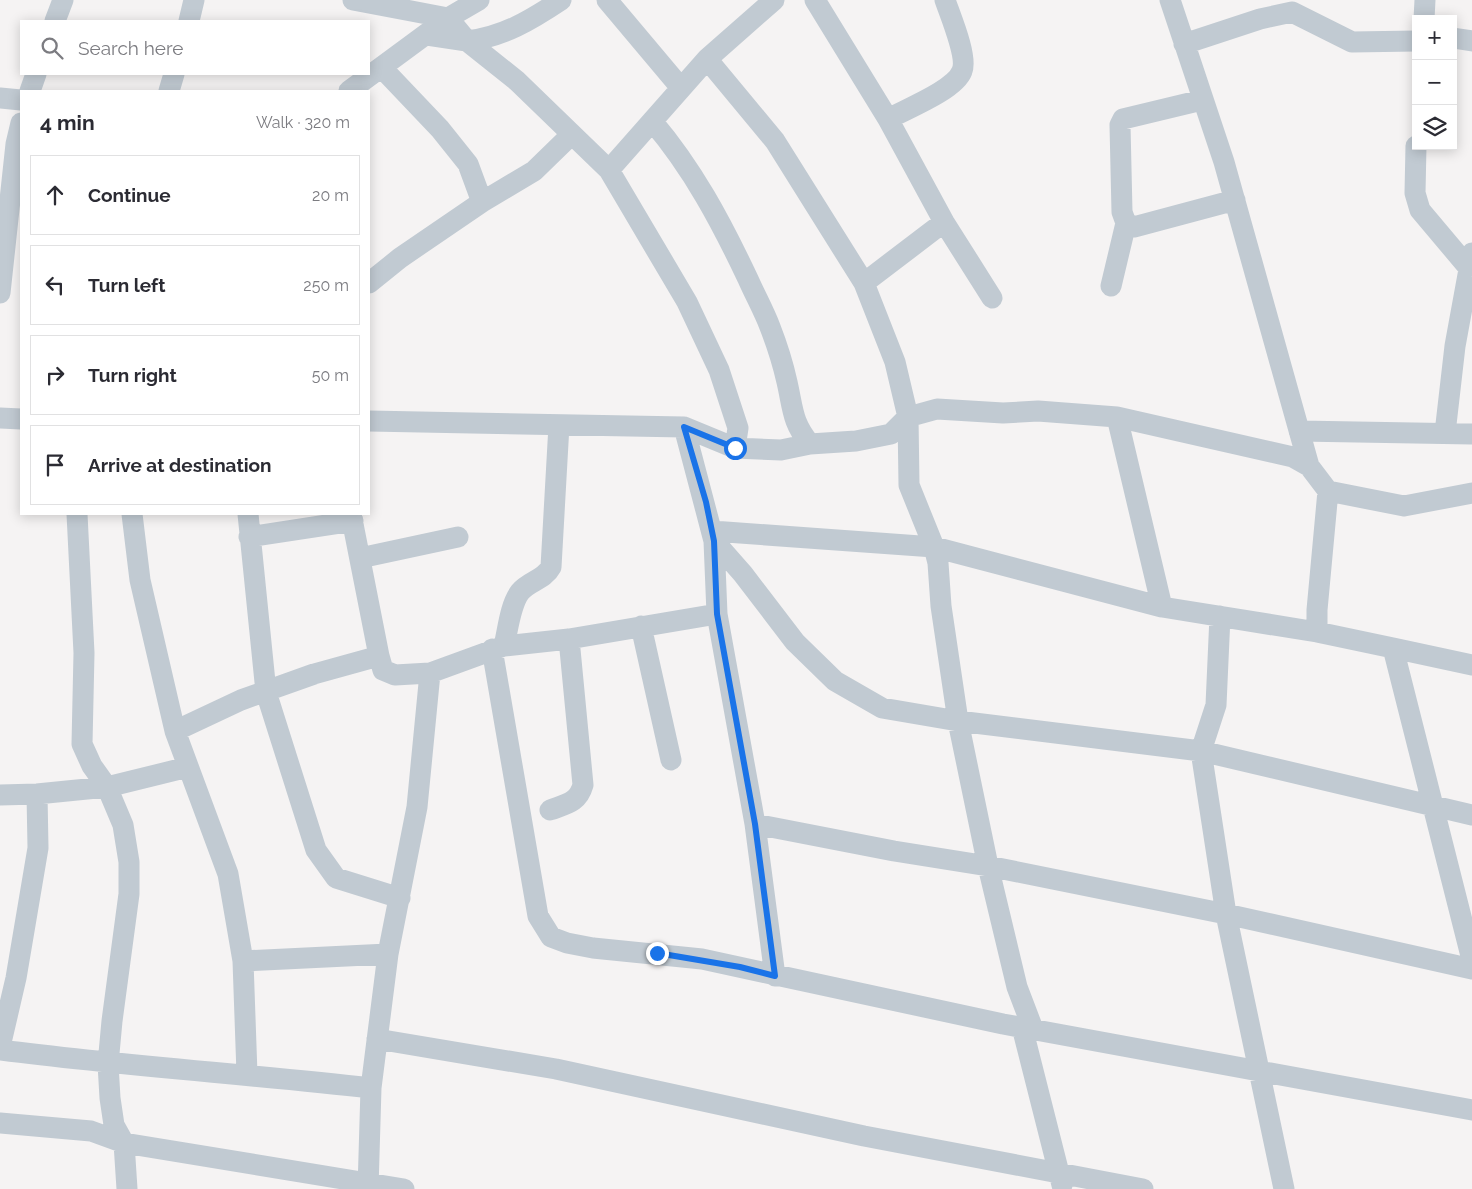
<!DOCTYPE html>
<meta charset="utf-8">
<style>
:root{--surface:#fff;--page:#f7f7f7;--text:#2b2b33;--muted:#7c7c81;--line:#e1e1e2}
body{margin:0;font-family:Raleway,sans-serif;background:var(--page);color:var(--text)}
.controls{position:absolute;right:15px;top:15px;display:grid;overflow:hidden;border-radius:0px;box-shadow:0 2px 12px #0003}
.controls button{width:45px;height:45px;display:grid;place-items:center;padding:0;border:0;border-bottom:1px solid var(--line);background:var(--surface);color:var(--text);font:25px sans-serif}
.stop{position:absolute;width:15px;height:15px;margin:-11px;border:4px solid #1a73e8;border-radius:50%;background:#fff}
.stop.end{background:#1a73e8;border-color:#fff;box-shadow:0 1px 5px #0008}
.list{margin:0;padding:0;list-style:none}
h2{display:flex;justify-content:space-between;align-items:center;height:65px;margin:0;padding:0 20px;font-size:21px}
h2 small{font-size:16px;font-weight:400;color:var(--muted)}
.list li{display:grid;grid-template-columns:32px 1fr auto;gap:15px;align-items:center;box-sizing:border-box;height:80px;margin:0 10px 10px;padding:0 10px;border:1px solid var(--line);border-radius:0px}
.list b{display:block;font-size:19px;white-space:nowrap}
.list em{font-size:16px;font-style:normal;color:var(--muted)}
.icon{flex:none;width:28px;height:28px;fill:none;stroke:currentColor;stroke-width:2;stroke-linecap:round;stroke-linejoin:round}
.map{position:relative;flex:none;width:1472px;height:1189px;overflow:hidden}
.search{position:absolute;background:var(--surface);box-shadow:0 2px 12px #0003;left:20px;top:20px;width:350px;height:55px;display:flex;align-items:center;gap:12px;box-sizing:border-box;padding:0 18px;border-radius:0px;color:var(--muted);font-size:19px}
.panel{position:absolute;background:var(--surface);box-shadow:0 2px 12px #0003;left:20px;top:90px;width:350px;height:425px;border-radius:0px}
.map>svg:first-child{display:block}
.lines{fill:none;stroke-linecap:round;stroke-linejoin:round}
.minor{stroke:#c1cad2;stroke-width:21}
.route{stroke:#1a73e8;stroke-width:6}
</style>
<div class="map">
<svg width="1472" height="1189" viewBox="0 0 1472 1189">
<rect width="100%" height="100%" fill="#f5f3f3"/>
<g class="lines">
<path class="minor" d="M353,0l95,18 19,23c36,-4 64,-21 94,-41
M607,0l74,88
M815,0l73,119 56,103 48,76
M1170,0l54,162 85,304
M1424,19l1,-19
M55,21l8,-21
M189,21l5,-21
M427,35l40,6 50,40 92,89 78,132 32,68 19,58 -3,20
M1453,38l19,3
M1184,44l76,-25 32,-7 60,30 64,-1
M707,59l68,82 89,142 31,79 13,55 1,68 25,62 4,16 3,43 17,115 30,145 29,121 16,42
M382,68l58,61 28,35 14,38
M30,91l6,-17
M169,91l5,-17
M349,91l99,-73 31,-18
M0,98l21,2
M1202,100l-79,19 -3,6 2,87 4,11 8,4 101,-27
M888,119c18,-10 67,-29 74,-48 6,-14 -12,-56 -17,-71
M652,121c41,48 69,101 96,158 7,16 16,32 22,48 7,18 13,37 17,55 6,26 5,41 23,62
M1416,146l-1,47 5,17 48,57
M609,170l98,-111 67,-59
M369,283l31,-25 82,-56 52,-31 37,-36
M864,283l80,-61
M1111,286l15,-63
M0,293l16,-149 5,-21
M1117,417l45,190
M0,418l21,1
M369,421l315,6 51,21 46,2 29,-6 46,-3 35,-7 17,-17 29,-8 66,4 35,-2 79,6 176,40 16,9 19,25 76,15 68,-13
M684,427l30,114 29,33 52,68 40,39 47,27 76,13 243,30 271,64
M1299,431l173,3
M1445,433l10,-87 17,-93
M1328,491l-11,119v22l76,16 79,312
M77,514l7,139 -2,91 10,22 15,21 16,38 6,37v32l-17,127 -4,43 2,34 4,27 10,18 3,46
M132,514l8,66 35,151 53,143 15,87 4,113
M248,514l18,178 50,158 20,28 64,20
M351,514l28,142 4,14 12,5 35,-2 74,-27 65,-7 148,-25
M712,531l222,16 228,60 155,25
M249,537l104,-16
M714,541l3,73 38,210 20,152
M360,558l98,-21
M1220,616l-4,89 -15,46 25,163 58,275
M641,626l30,134
M504,646c4,-16 6,-41 16,-54 9,-11 24,-12 31,-25l8,-142
M1393,648l79,17
M492,649l46,267 13,21 16,6 26,5 109,11 301,65 469,86
M175,731l66,-31 73,-26 65,-18
M0,795l37,-1 70,-7 81,-20
M550,810c16,-6 28,-7 33,-25l-14,-146
M755,824l139,27 94,15 238,48 246,55
M243,961l145,-7
M1022,1027l40,158
M377,1039l179,30 308,67 279,53
M0,1047l16,-69 22,-130 -1,-54
M0,1050c123,16 247,24 371,38
M0,1123l91,8 33,12 280,46
M368,1189l3,-101 17,-134 29,-147 13,-134"/>
</g>
<g class="lines">
<path class="route" d="M657,953l83,14 35,9 -20,-152 -38,-210 -3,-73 -8,-39 -22,-75 51,21"/>
</g>
</svg>
<div class="controls">
<button>+</button>
<button>−</button>
<button><svg class="icon" aria-label="layers" viewBox="0 0 24 24"><path d="M12 4l9 5-9 5-9-5zM3 14l9 5 9-5"/></svg></button>
</div>
<div class="stop" style="left:735px;top:448px"></div>
<div class="stop end" style="left:657px;top:953px"></div>
<div class="search"><svg class="icon" aria-label="search" viewBox="0 0 24 24"><circle cx="10" cy="10" r="6"/><path d="M15 15l6 6"/></svg>Search here</div>
<section class="panel">
<h2>4 min<small>Walk · 320 m</small></h2>
<ul class="list">
<li><svg class="icon" aria-label="ahead" viewBox="0 0 24 24"><path d="M12 20V5M6 11l6-6 6 6"/></svg><div><b>Continue</b></div><em>20 m</em></li>
<li><svg class="icon" aria-label="left" viewBox="0 0 24 24"><path d="M17 20v-9H6M10 6l-5 5 5 5"/></svg><div><b>Turn left</b></div><em>250 m</em></li>
<li><svg class="icon" aria-label="right" viewBox="0 0 24 24"><path d="M7 20v-9h11M14 6l5 5-5 5"/></svg><div><b>Turn right</b></div><em>50 m</em></li>
<li><svg class="icon" aria-label="arrive" viewBox="0 0 24 24"><path d="M6 21V4h12l-3 4 3 4H6"/></svg><div><b>Arrive at destination</b></div></li>
</ul>
</section>
</div>
